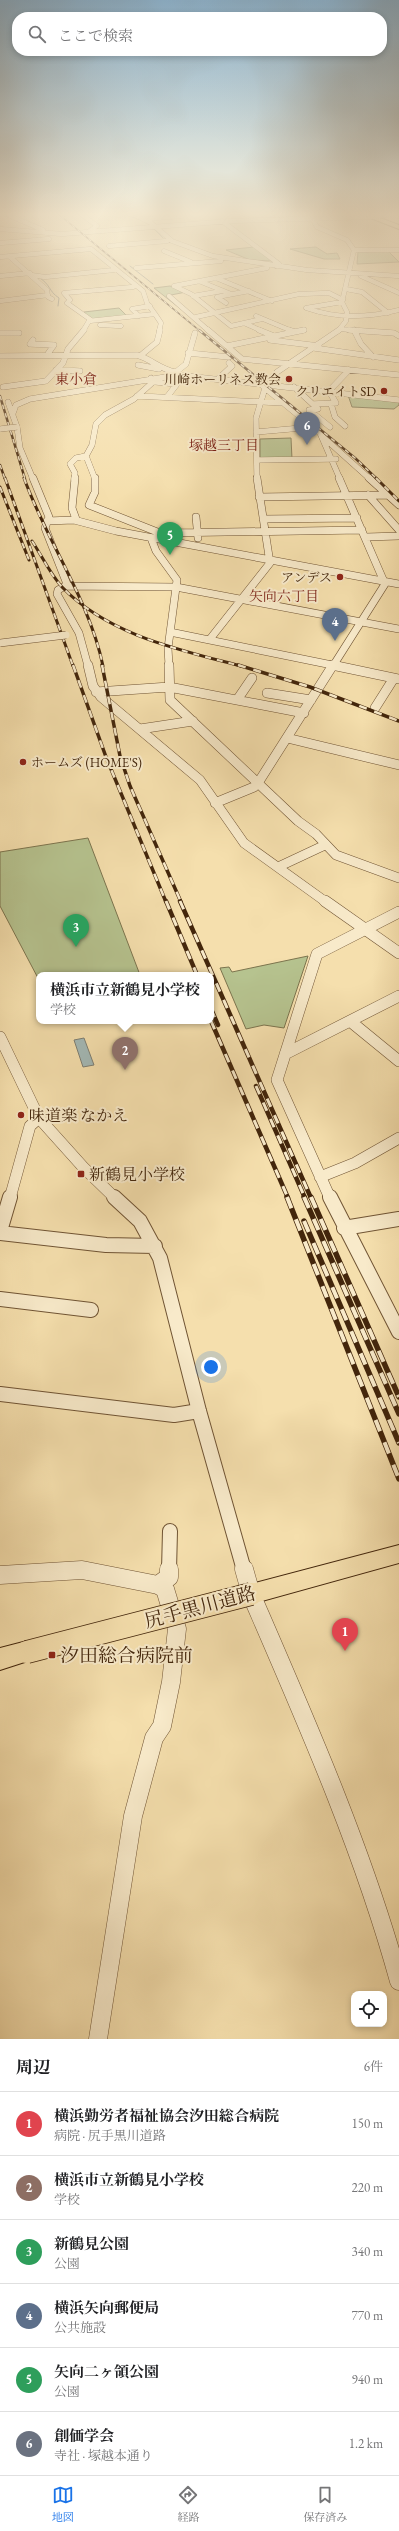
<!DOCTYPE html>
<html lang="ja">
<meta charset="utf-8">
<style>
:root{--surface:#fff;--page:#f2f2f2;--text:#202124;--muted:#757577;--line:#e0e0e0;--accent:#1a73e8}
body{margin:0;font-family:"EB Garamond","Noto Serif JP",serif;background:var(--page);color:var(--text)}
.controls{position:absolute;right:12px;bottom:12px;display:grid;overflow:hidden;border-radius:8px;box-shadow:0 2px 6px #0003}
.controls button{width:36px;height:36px;display:grid;place-items:center;padding:0;border:0;border-bottom:1px solid var(--line);background:var(--surface);color:var(--text);font:20px sans-serif}
.you{position:absolute;left:211px;top:1367px;width:14px;height:14px;margin:-10px;border:3px solid #fff;border-radius:50%;background:#1a73e8;box-shadow:0 0 0 6px #1a73e833}
.badge{display:grid;place-items:center;width:26px;height:26px;border-radius:50%;background:var(--accent);color:#fff;font-size:13px;font-weight:700}
.pin{position:absolute;translate:-50% -33px;filter:drop-shadow(0 1px 2px #0008)}
.pin::after{content:'';position:absolute;top:21px;width:14px;height:12px;background:inherit;clip-path:polygon(0 0,100% 0,50% 100%)}
.popup{position:absolute;left:36px;top:972px;width:178px;height:52px;box-sizing:border-box;display:grid;place-content:center;border-radius:8px;background:var(--surface);filter:drop-shadow(0 1px 3px #0005);font-size:13px;white-space:nowrap;color:var(--muted)}
.popup b{font-size:15px;color:var(--text)}
.popup::after{content:'';position:absolute;left:50%;top:100%;margin-left:-8px;border:8px solid transparent;border-top-color:var(--surface)}
.list{margin:0;padding:0;list-style:none}
h2{display:flex;justify-content:space-between;align-items:center;height:52px;margin:0;padding:0 16px;font-size:17px}
h2 small{font-size:13px;font-weight:400;color:var(--muted)}
.list li{display:grid;grid-template-columns:26px 1fr auto;gap:12px;align-items:center;box-sizing:border-box;height:64px;padding:0 16px;border-top:1px solid var(--line)}
.list b{display:block;font-size:15px;white-space:nowrap}
.list p{margin:0;font-size:13px;white-space:nowrap;color:var(--muted)}
.list em{font-size:13px;font-style:normal;color:var(--muted)}
.icon{flex:none;width:22px;height:22px;fill:none;stroke:currentColor;stroke-width:2;stroke-linecap:round;stroke-linejoin:round}
.map{position:relative;flex:none;width:399px;height:2039px;overflow:hidden}
.search{position:absolute;background:var(--surface);box-shadow:0 2px 6px #0003;left:12px;right:12px;top:12px;height:44px;display:flex;align-items:center;gap:10px;box-sizing:border-box;padding:0 14px;border-radius:16px;color:var(--muted);font-size:15px}
.sheet{height:436px;background:var(--surface)}
nav{display:flex;justify-content:space-around;align-items:center;box-sizing:border-box;height:56px;border-top:1px solid var(--line);background:var(--surface);font-size:11px;color:var(--muted)}
nav a{display:grid;justify-items:center;gap:2px}
nav .on{color:var(--accent)}
.map>svg:first-child{display:block}
.green{fill:#b6c38f;stroke:#7c744e}
.water{fill:#a3b9b7;stroke:#7d7e73}
.lines{fill:none;stroke-linecap:round;stroke-linejoin:round}
.stream{stroke:#7d7e73;stroke-width:1}
.minor-far6-casing{stroke:#705434;stroke-width:5}
.minor-far5-casing{stroke:#705434;stroke-width:6}
.minor-far4-casing{stroke:#705434;stroke-width:8}
.minor-far3-casing{stroke:#705434;stroke-width:10}
.minor-far2-casing{stroke:#705434;stroke-width:12}
.minor-far1-casing{stroke:#705434;stroke-width:16}
.minor-casing{stroke:#705434;stroke-width:19}
.major-casing{stroke:#43260c;stroke-width:2}
.highway-casing{stroke:#43260c;stroke-width:2}
.minor-far6{stroke:#f8eaca;stroke-width:4.5}
.minor-far5{stroke:#f8eaca;stroke-width:5.5}
.minor-far4{stroke:#f8eaca;stroke-width:7}
.minor-far3{stroke:#f8eaca;stroke-width:9}
.minor-far2{stroke:#f8eaca;stroke-width:11}
.minor-far1{stroke:#f8eaca;stroke-width:14}
.minor{stroke:#f8eaca;stroke-width:18}
.major{fill:#f5dfad;fill-rule:evenodd}
.highway{fill:#f5dfad;fill-rule:evenodd}
.rail-far5-casing{stroke:#43260c;stroke-width:1.5}
.rail-far4-casing{stroke:#43260c;stroke-width:2.5}
.rail-far3-casing{stroke:#43260c;stroke-width:3}
.rail-far2-casing{stroke:#43260c;stroke-width:3.5}
.rail-far1-casing{stroke:#43260c;stroke-width:4.5}
.rail-casing{stroke:#43260c;stroke-width:5.5}
.rail-far5{stroke:#f8eaca;stroke-width:1;stroke-dasharray:3.5;stroke-linecap:butt}
.rail-far4{stroke:#f8eaca;stroke-width:1.5;stroke-dasharray:4.5;stroke-linecap:butt}
.rail-far3{stroke:#f8eaca;stroke-width:2;stroke-dasharray:6;stroke-linecap:butt}
.rail-far2{stroke:#f8eaca;stroke-width:2.5;stroke-dasharray:8;stroke-linecap:butt}
.rail-far1{stroke:#f8eaca;stroke-width:3;stroke-dasharray:9;stroke-linecap:butt}
.rail{stroke:#f8eaca;stroke-width:4;stroke-dasharray:12;stroke-linecap:butt}
.minor-bridge-far1-casing{stroke:#705434;stroke-width:6;stroke-linecap:butt}
.minor-bridge-casing{stroke:#705434;stroke-width:8;stroke-linecap:butt}
.major-bridge-casing{stroke:#43260c;stroke-width:24;stroke-linecap:butt}
.minor-bridge-far1{stroke:#f8eaca;stroke-width:5.5}
.minor-bridge{stroke:#f8eaca;stroke-width:7}
.major-bridge{stroke:#f5dfad;stroke-width:22}
.poi-dot{fill:#8f2418;stroke:#f8eaca;stroke-width:1.5}
.labels{text-anchor:middle;dominant-baseline:central;stroke-width:4;stroke-linejoin:round;paint-order:stroke}
.far-poi-label{font-size:13px;fill:#43260c;stroke:#f8eaca;text-anchor:end}
.far-neighbourhood-label{font-size:14px;fill:#7a1f14;stroke:#f8eaca}
.poi-label{font-size:16px;fill:#43260c;stroke:#f8eaca;text-anchor:start}
.near-street-label{font-size:19px;fill:#43260c;stroke:#f8eaca}
.near-poi-label{font-size:19px;fill:#43260c;stroke:#f8eaca;text-anchor:start}
</style>
<div class="map">
<svg width="399" height="2039" viewBox="0 0 399 2039">
<rect width="100%" height="100%" fill="#f5dfad"/>
<filter id="stains"><feTurbulence type="fractalNoise" baseFrequency=".005" numOctaves="4"/><feColorMatrix values="0 0 0 0 .2 0 0 0 0 .09 0 0 0 0 .02 0 0 0 .5 -.17"/></filter>
<radialGradient id="worn" r=".72"><stop offset=".6" stop-color="#630" stop-opacity="0"/><stop offset="1" stop-color="#630" stop-opacity=".3"/></radialGradient>
<path class="green" d="M254,247l19,14 -23,-1 -24,-10z
M316,247l11,7 10,-1 3,6h-16l-34,-10z
M388,251l11,11 -42,2 1,-12z
M170,286l16,6 -20,4 34,28 -46,-36z
M119,308l8,8 -36,3 -7,-7z
M348,395l51,6v4l-5,4 -42,-2z
M291,438l1,21 -32,-1v-19z
M88,838l52,137h-101v5l-39,-74v-54z
M308,956l-24,72 -20,-3 -18,4 -26,-61 9,-1 3,5z"/>
<path class="water" d="M84,1038l10,27 -11,2 -9,-27z"/>
<g class="lines">
<path class="stream" d="M116,212l25,8
M154,229l9,9
M130,266l23,18
M38,277c13,7 10,14 21,21l-1,8"/>
<g class="minor-far6-casing">
<path id="minor-far6" d="M1,212l42,18
M79,212l18,14 -9,6
M94,212l25,3 10,-3
M129,212l22,11 21,18 41,15 94,14 92,6
M309,213l8,14 30,13 7,10 -12,52 5,10 -1,9 -8,10
M144,219l37,-3 -7,-4
M222,221l57,43 -3,2
M0,229l62,5 169,-13 139,-4 29,-4
M0,243l49,-4
M109,246l58,-5
M354,250h45
M164,251l27,11
M0,257l91,-8 52,42 4,12 8,11 -66,7 -6,10
M10,257l37,33 1,7 4,2
M136,268l85,-7
M31,275l14,2 69,-7
M0,276l30,-3
M361,276l38,17
M216,278l56,23
M199,281l32,13
M174,286l93,-18
M174,286l17,8 40,32 31,-7
M346,289l16,3 26,21
M169,296l40,35
M193,296l29,-5
M0,301l48,-6
M342,302l-36,6c31,11 62,10 93,2
M226,303l-9,-6 32,-6
M155,314l6,9 -2,8
M139,316l-7,-7 18,-3
M256,316l36,15
M196,317l103,-23 30,-1 14,7
M91,320l-24,-17 3,-3 -6,-7 69,-6
M244,323l18,8
M100,325l21,1
M341,329l21,2
M301,331l3,-1"/>
</g>
<g class="minor-far5-casing">
<path id="minor-far5" d="M208,330l34,29 157,16
M259,330l15,6
M289,330l6,2
M349,330l45,3 5,3
M354,330l7,14 12,13
M0,333h19
M33,340l-3,4 24,1 -7,10
M270,340l49,6
M227,346l77,-16
M314,348l85,12
M188,353l41,4
M0,356l137,-1c14,4 23,14 38,17
M140,356l17,-14 3,-12
M138,365l21,4
M56,370l24,1
M176,372l10,-8 9,-31
M219,378l13,-12 -3,-3
M156,382l21,2 -10,13
M277,385l-7,-5 7,-8 62,-42
M3,387l43,-6 17,-18 5,-14 16,-19
M294,387l24,22 -9,1 21,17
M265,388l55,45 20,46
M137,396l147,7
M8,402l9,25 3,21 13,31
M313,404l23,-1 -7,-12 20,-21
M331,404l4,13 10,9
M13,413l3,-8 14,-6 148,-24 221,25
M256,432l57,-5
M322,436l48,43
M86,456l9,23
M86,456l6,-11 4,-21 9,-9 29,-16 19,-17 -2,-4
M257,460l79,-1
M74,479l1,-6 -5,-9 6,-6 10,-2
M257,479l-1,-61 9,-30 -5,-5"/>
</g>
<g class="minor-far4-casing">
<path id="minor-far4" d="M33,478l16,39 -4,11 22,56 -2,2
M95,478v14l-6,13 81,32
M369,478l30,27
M368,495l31,35
M259,497l129,-2
M196,517l2,21
M263,519l94,-1
M74,520l2,-1 -4,-11 3,-30
M47,521l27,-1 42,11 283,53
M164,533l198,-3
M366,537l33,-1
M151,538l5,13 21,29 -9,68 1,18
M170,632l167,34
M210,639l60,-76 -13,-85
M88,666l-9,-33 -22,-39 1,-4 7,-4 111,1 223,42
M333,666l52,-82 -46,-106"/>
</g>
<g class="minor-far3-casing">
<path id="minor-far3" d="M88,665l5,21 8,11 99,83 44,63 82,59
M169,665l1,35 128,121 18,13 20,21 63,23
M332,665l67,14
M96,692l73,-5 135,26
M267,693l44,7
M237,700l15,-22
M375,708l19,-30
M140,729l53,-8
M287,738l112,27
M215,803l39,-16 4,-4 75,-118
M278,867l47,-22"/>
</g>
<g class="minor-far2-casing">
<path id="minor-far2" d="M325,901l74,52
M350,1021l49,40
M0,1037l39,81 44,49 32,31
M285,1054l114,-58
M320,1177l35,-14 44,-25
M10,1198l20,-72 9,-8
M330,1198l-53,-118 40,-126 82,-42"/>
</g>
<g class="minor-far1-casing">
<path id="minor-far1" d="M114,1197l26,24 20,37 39,153 45,159
M330,1197l69,135
M344,1228l55,-9
M0,1231l10,-34
M0,1233l106,12 49,1
M0,1299l91,11
M0,1394l174,21 25,-4
M75,1570h9
M169,1570l1,-39"/>
</g>
<g class="minor-casing">
<path id="minor" d="M244,1569l7,25c55,127 111,253 148,387
M0,1575l82,-5 76,15 7,4 12,40 -6,53 -9,44 -8,12 -21,78 -35,223
M158,1585l11,-8v-8"/>
</g>
<g class="major-casing">
<path id="major" d="M399,1545v18l-148,41 -7,-3 -3,-7 3,-7 7,-3z
M27,1641l7,4 4,7 -4,7 -34,11v-22z"/>
</g>
<g class="highway-casing">
<path id="highway" d="M355,212h9l35,13v4z"/>
</g>
<use href="#minor-far6" class="minor-far6"/>
<use href="#minor-far5" class="minor-far5"/>
<use href="#minor-far4" class="minor-far4"/>
<use href="#minor-far3" class="minor-far3"/>
<use href="#minor-far2" class="minor-far2"/>
<use href="#minor-far1" class="minor-far1"/>
<use href="#minor" class="minor"/>
<use href="#major" class="major"/>
<use href="#highway" class="highway"/>
<g class="rail-far5-casing">
<path id="rail-far5" d="M56,212l144,119"/>
</g>
<g class="rail-far4-casing">
<path id="rail-far4" d="M199,330l156,128 22,21
M0,396l25,83
M0,465l5,14"/>
</g>
<g class="rail-far3-casing">
<path id="rail-far3" d="M5,478l68,188
M24,478c23,64 65,121 79,188
M376,478l23,23
M0,487l29,73
M32,541c10,15 18,33 30,46 46,48 118,63 179,79"/>
</g>
<g class="rail-far2-casing">
<path id="rail-far2" d="M73,665l33,92 60,145
M102,665l18,91 10,30 51,116
M238,665l72,22 89,34"/>
</g>
<g class="rail-far1-casing">
<path id="rail-far1" d="M166,901l31,74
M180,901l131,297
M211,1009l7,16
M211,1021l77,177
M256,1086l49,112"/>
</g>
<g class="rail-casing">
<path id="rail" d="M287,1197l112,282
M304,1197l95,217
M311,1197l88,200
M304,1221l95,222"/>
</g>
<use href="#rail-far5" class="rail-far5"/>
<use href="#rail-far4" class="rail-far4"/>
<use href="#rail-far3" class="rail-far3"/>
<use href="#rail-far2" class="rail-far2"/>
<use href="#rail-far1" class="rail-far1"/>
<use href="#rail" class="rail"/>
<g class="minor-bridge-far1-casing">
<path id="minor-bridge-far1" d="M0,429l17,-2"/>
</g>
<g class="minor-bridge-casing">
<path id="minor-bridge" d="M0,643l66,-8"/>
</g>
<g class="major-bridge-casing">
<path id="major-bridge" d="M27,1652l224,-58"/>
</g>
<use href="#minor-bridge-far1" class="minor-bridge-far1"/>
<use href="#minor-bridge" class="minor-bridge"/>
<use href="#major-bridge" class="major-bridge"/>
</g>
<linearGradient id="sky" x2="0" y2="1"><stop stop-color="#8cb6d4"/><stop offset="0.43" stop-color="#faf1da"/><stop offset="1" stop-color="#faf1da" stop-opacity="0"/></linearGradient>
<rect width="399" height="498" fill="url(#sky)"/>
<g class="poi-dot">
<circle cx="289" cy="379" r="4"/>
<circle cx="384" cy="391" r="4"/>
<circle cx="340" cy="577" r="4"/>
<circle cx="23" cy="762" r="4"/>
<circle cx="21" cy="1115" r="4"/>
<rect x="77" y="1170" width="8" height="8" rx="2"/>
<rect x="48" y="1651" width="8" height="8" rx="2"/>
</g>
<g class="labels">
<g class="far-poi-label">
<text x="281" y="379">川崎ホーリネス教会</text>
<text x="376" y="391">クリエイトSD</text>
<text x="332" y="577">アンデス</text>
<text x="31" y="762" text-anchor="start">ホームズ (HOME'S)</text>
</g>
<g class="far-neighbourhood-label">
<text x="76" y="379">東小倉</text>
<text x="224" y="445">塚越三丁目</text>
<text x="284" y="596">矢向六丁目</text>
</g>
<g class="poi-label">
<text x="29" y="1115">味道楽 なかえ</text>
<text x="89" y="1174">新鶴見小学校</text>
</g>
<g class="near-street-label">
<text transform="translate(200 1607) rotate(-15)">尻手黒川道路</text>
</g>
<g class="near-poi-label">
<text x="60" y="1655">汐田総合病院前</text>
</g>
</g>
<rect width="100%" height="100%" filter="url(#stains)"/>
<rect width="100%" height="100%" fill="url(#worn)"/>
</svg>
<div class="controls">
<button><svg class="icon" aria-label="locate" viewBox="0 0 24 24"><circle cx="12" cy="12" r="6"/><path d="M12 2v4M12 18v4M2 12h4M18 12h4"/></svg></button>
</div>
<div class="you"></div>
<div class="pin badge" style="left:345px;top:1651px;background:#e0444e">1</div>
<div class="pin badge" style="left:125px;top:1070px;background:#8d6e63">2</div>
<div class="popup"><b>横浜市立新鶴見小学校</b>学校</div>
<div class="pin badge" style="left:76px;top:947px;background:#2e9e5b">3</div>
<div class="pin badge" style="left:335px;top:641px;background:#5c6f8a">4</div>
<div class="pin badge" style="left:170px;top:555px;background:#2e9e5b">5</div>
<div class="pin badge" style="left:307px;top:445px;background:#6b7280">6</div>
<div class="search"><svg class="icon" aria-label="search" viewBox="0 0 24 24"><circle cx="10" cy="10" r="6"/><path d="M15 15l6 6"/></svg>ここで検索</div>
</div>
<section class="sheet">
<h2>周辺<small>6件</small></h2>
<ul class="list">
<li><span class="badge" style="background:#e0444e">1</span><div><b>横浜勤労者福祉協会汐田総合病院</b><p>病院 · 尻手黒川道路</p></div><em>150 m</em></li>
<li><span class="badge" style="background:#8d6e63">2</span><div><b>横浜市立新鶴見小学校</b><p>学校</p></div><em>220 m</em></li>
<li><span class="badge" style="background:#2e9e5b">3</span><div><b>新鶴見公園</b><p>公園</p></div><em>340 m</em></li>
<li><span class="badge" style="background:#5c6f8a">4</span><div><b>横浜矢向郵便局</b><p>公共施設</p></div><em>770 m</em></li>
<li><span class="badge" style="background:#2e9e5b">5</span><div><b>矢向二ヶ領公園</b><p>公園</p></div><em>940 m</em></li>
<li><span class="badge" style="background:#6b7280">6</span><div><b>創価学会</b><p>寺社 · 塚越本通り</p></div><em>1.2 km</em></li>
</ul>
</section>
<nav>
<a class="on"><svg class="icon" aria-label="map" viewBox="0 0 24 24"><path d="M3 6l6-2 6 2 6-2v14l-6 2-6-2-6 2zM9 4v14M15 6v14"/></svg>地図</a>
<a><svg class="icon" aria-label="directions" viewBox="0 0 24 24"><path d="M12 3l9 9-9 9-9-9zM9 14v-3h6M13 9l2 2-2 2"/></svg>経路</a>
<a><svg class="icon" aria-label="saved" viewBox="0 0 24 24"><path d="M7 4h10v16l-5-4-5 4z"/></svg>保存済み</a>
</nav>
